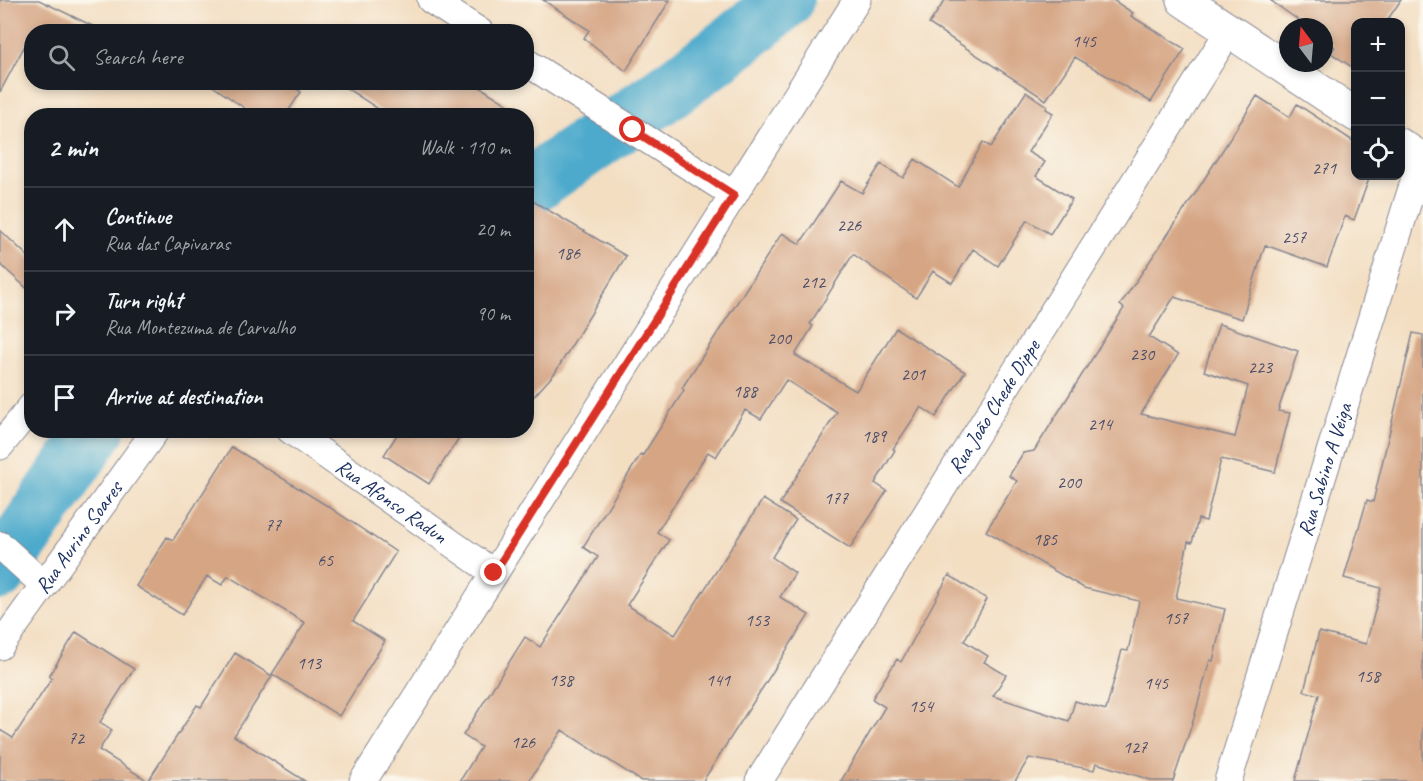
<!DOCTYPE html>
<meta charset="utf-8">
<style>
:root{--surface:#171b24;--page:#242831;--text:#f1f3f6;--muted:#9ea1a6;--line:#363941}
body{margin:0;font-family:Caveat,sans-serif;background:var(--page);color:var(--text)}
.controls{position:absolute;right:18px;top:18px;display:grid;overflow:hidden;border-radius:12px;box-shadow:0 3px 9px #0003}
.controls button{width:54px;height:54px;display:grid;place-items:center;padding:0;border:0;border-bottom:2px solid var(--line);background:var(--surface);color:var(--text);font:30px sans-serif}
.compass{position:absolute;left:1279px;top:18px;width:54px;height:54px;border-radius:50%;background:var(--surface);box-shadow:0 3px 9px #0003;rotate:344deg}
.stop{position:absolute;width:18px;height:18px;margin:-14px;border:4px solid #d93025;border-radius:50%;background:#fff}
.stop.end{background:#d93025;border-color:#fff;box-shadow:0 2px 6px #0008}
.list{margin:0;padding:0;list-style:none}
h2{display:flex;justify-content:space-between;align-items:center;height:78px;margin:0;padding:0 24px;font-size:26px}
h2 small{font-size:20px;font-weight:400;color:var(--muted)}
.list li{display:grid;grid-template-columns:39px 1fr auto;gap:18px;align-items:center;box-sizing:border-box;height:84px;padding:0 24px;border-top:2px solid var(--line)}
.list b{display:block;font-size:22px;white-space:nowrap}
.list p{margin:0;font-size:20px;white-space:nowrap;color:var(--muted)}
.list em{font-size:20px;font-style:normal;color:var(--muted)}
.icon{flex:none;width:33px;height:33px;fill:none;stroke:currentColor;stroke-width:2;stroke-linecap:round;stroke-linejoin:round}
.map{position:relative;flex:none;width:1423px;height:781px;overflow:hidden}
.search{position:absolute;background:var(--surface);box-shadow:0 3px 9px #0003;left:24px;top:24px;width:510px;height:66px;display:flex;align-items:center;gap:15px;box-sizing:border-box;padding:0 21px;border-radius:24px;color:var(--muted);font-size:22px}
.panel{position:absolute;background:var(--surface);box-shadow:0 3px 9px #0003;left:24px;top:108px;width:510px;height:330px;border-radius:24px}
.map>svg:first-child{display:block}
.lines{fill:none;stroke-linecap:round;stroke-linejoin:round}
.river{stroke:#4daacc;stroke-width:58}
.building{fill:#d5a584}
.street-casing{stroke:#878690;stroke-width:29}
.secondary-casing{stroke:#878690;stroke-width:35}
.street{stroke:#fff;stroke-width:27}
.secondary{stroke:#fff;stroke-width:33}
.route{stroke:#d93025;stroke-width:8}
.labels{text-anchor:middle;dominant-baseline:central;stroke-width:5;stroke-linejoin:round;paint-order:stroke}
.number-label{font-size:18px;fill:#4a4c68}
.street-label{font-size:21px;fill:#1b2f5e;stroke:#fbf7ec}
</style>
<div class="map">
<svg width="1423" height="781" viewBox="0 0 1423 781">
<rect width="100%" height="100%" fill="#fbf7ec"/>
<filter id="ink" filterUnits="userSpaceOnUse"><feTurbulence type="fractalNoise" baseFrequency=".0167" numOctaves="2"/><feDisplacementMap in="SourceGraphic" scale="12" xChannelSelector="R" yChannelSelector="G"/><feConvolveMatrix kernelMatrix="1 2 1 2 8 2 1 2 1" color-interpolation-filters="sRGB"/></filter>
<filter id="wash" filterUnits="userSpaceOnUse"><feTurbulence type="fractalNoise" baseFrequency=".008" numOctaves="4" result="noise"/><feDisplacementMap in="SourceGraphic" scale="24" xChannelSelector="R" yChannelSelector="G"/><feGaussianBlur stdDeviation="1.35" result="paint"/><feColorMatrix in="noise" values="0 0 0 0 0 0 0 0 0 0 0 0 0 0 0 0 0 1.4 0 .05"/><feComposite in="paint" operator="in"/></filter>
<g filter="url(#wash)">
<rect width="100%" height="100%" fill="#f3dec2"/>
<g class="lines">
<path class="river" d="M526,189c87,-61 179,-119 259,-189
M0,571l96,-141"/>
</g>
<g id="blocks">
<path class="building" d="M0,0h39l66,32h-73l-32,60z
M543,0h127l-44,71 -42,-33 5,-8z
M945,0h168l20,13 -2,3 54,33 -34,53 -76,-45 -29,43 -117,-76z
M1270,0h131l-15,22h-30l-1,47 -24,-16 4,-6 -11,-8v-12h-16z
M207,82h79l15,10 -16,24h-29z
M337,82h135l54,34h-137z
M1026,92l21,14 -1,3 7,4 -25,39 17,10 -9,14 36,23 -22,35 -23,-14 -29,46 -25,-17 -21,34 -19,-12 -17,27 -63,-44 -43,70 3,2 -18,29 61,36 40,-63 69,44 -29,45 -15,-10 -28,42 2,1 -20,33 12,8 -37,57 -70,-45 57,-91 -51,-32 -25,39 -16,-9 -29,47 -8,-5 -51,80 12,8 -42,65 48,30 88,-136 33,21 -24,37 23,16 -15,24 29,18 -106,166h-62l-79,-51 -33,51h-69l21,-34 -18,-12 62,-98 15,10 58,-90 -15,-10 58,-93 2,1 41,-65 -2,-2 100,-155 18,11 41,-63 21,12 19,-29 22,14 12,-19 43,28 25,-45 8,5z
M1257,96l33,21 7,-13 59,39v33h14l-16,44 -9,-4 -18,51 -62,-22 -23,74 -68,-22 -25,40 29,18 -37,59 94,23 13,-51 -44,-15 15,-47 79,27 -20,60 12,2 -15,59 -54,-13 -15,62 -8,-2 -6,24 -4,-1 -12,56 49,11 -12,52 -3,-1 -16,58 -21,63h-19l-58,-18 -2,7 -65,-12 -14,23h-174l44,-74 -13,-8 25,-40 4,3 48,-87 38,24 -23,42 24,15 -4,6 22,13 -13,21 76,25 6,-20 31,9 16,-60 6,1 11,-50 -55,-13 -98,-57 31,-50 -8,-5 14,-23 11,-2 90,-143 -4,-3 71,-105z
M526,197l100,59 -71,117 -29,32z
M0,230l32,30v33l-32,-29z
M1413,333l10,2v446h-128l24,-86 -15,-4 15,-59 47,12 15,-56 -37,-10 23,-78 6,2z
M400,430h64l-35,54 -45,-29z
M232,447l97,60 67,45 -43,69 32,20 -46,75 -67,-42 33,-51 -77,-47 -6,9 -15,-9 -25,39 -46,-29 31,-49 6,3z
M76,632l58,37 -34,53 12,8 -13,20 49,31h-148v-51l13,8 39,-60 -3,-2z
M235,653l37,23 -38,60 71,45h-157l49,-76 4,2z"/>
</g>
</g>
<g filter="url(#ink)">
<use href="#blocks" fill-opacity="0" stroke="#878690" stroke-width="1.5"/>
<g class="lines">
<g class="street-casing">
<g id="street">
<path d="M431,0l49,32"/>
<path d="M526,62l208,133"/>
<path id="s1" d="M290,430l204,143"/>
<path d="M0,446l32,-40"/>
<path d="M0,545l44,40"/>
<path id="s2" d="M0,646l156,-216"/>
<path d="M363,781l494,-781"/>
<path id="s3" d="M759,781l470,-750"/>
<path id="s4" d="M1228,781l193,-622"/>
</g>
</g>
<g class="secondary-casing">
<path id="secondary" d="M1183,0l173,115
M1400,145l23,15"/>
</g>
<use href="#street" class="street"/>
<use href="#secondary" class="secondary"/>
</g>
</g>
<g class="lines" filter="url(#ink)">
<path class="route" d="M494,573l240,-378 -101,-65"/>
</g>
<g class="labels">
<g class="number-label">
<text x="1084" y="41">145</text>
<text x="1324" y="168">271</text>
<text x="849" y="225">226</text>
<text x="1294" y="237">257</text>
<text x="568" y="253">186</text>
<text x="813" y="282">212</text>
<text x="779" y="338">200</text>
<text x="1142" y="354">230</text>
<text x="1260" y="367">223</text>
<text x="913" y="374">201</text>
<text x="745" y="391">188</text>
<text x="1100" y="424">214</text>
<text x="874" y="436">189</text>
<text x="1069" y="482">200</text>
<text x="836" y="498">177</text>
<text x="273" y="525">77</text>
<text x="1045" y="539">185</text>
<text x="325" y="560">65</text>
<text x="1176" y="618">157</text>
<text x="757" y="620">153</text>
<text x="309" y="663">113</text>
<text x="1368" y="676">158</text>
<text x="561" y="680">138</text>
<text x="718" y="680">141</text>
<text x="1156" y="683">145</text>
<text x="921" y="706">154</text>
<text x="76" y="738">72</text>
<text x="523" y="742">126</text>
<text x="1135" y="747">127</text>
</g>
<g class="street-label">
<text stroke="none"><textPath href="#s3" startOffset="442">Rua João Chede Dippe</textPath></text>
<text stroke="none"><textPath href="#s4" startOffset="326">Rua Sabino A Veiga</textPath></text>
<text stroke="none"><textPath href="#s1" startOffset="124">Rua Afonso Radun</textPath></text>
<text stroke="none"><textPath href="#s2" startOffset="134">Rua Aurino Soares</textPath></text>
</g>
</g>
</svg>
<div class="controls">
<button>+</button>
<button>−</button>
<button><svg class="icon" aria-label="locate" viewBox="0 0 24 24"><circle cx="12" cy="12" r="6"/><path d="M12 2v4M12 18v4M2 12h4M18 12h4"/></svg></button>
</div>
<svg class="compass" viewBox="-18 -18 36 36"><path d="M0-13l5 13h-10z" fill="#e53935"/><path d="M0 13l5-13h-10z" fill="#9ea1a6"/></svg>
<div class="stop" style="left:633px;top:130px"></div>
<div class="stop end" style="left:494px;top:573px"></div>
<div class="search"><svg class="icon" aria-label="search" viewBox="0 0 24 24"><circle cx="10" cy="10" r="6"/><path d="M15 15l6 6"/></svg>Search here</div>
<section class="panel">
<h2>2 min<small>Walk · 110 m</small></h2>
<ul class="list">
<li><svg class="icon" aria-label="ahead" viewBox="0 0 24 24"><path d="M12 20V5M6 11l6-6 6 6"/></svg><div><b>Continue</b><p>Rua das Capivaras</p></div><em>20 m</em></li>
<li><svg class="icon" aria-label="right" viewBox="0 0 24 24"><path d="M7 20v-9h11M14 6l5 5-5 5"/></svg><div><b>Turn right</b><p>Rua Montezuma de Carvalho</p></div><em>90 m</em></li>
<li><svg class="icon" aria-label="arrive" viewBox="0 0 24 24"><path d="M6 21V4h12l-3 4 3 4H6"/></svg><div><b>Arrive at destination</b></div></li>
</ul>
</section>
</div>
